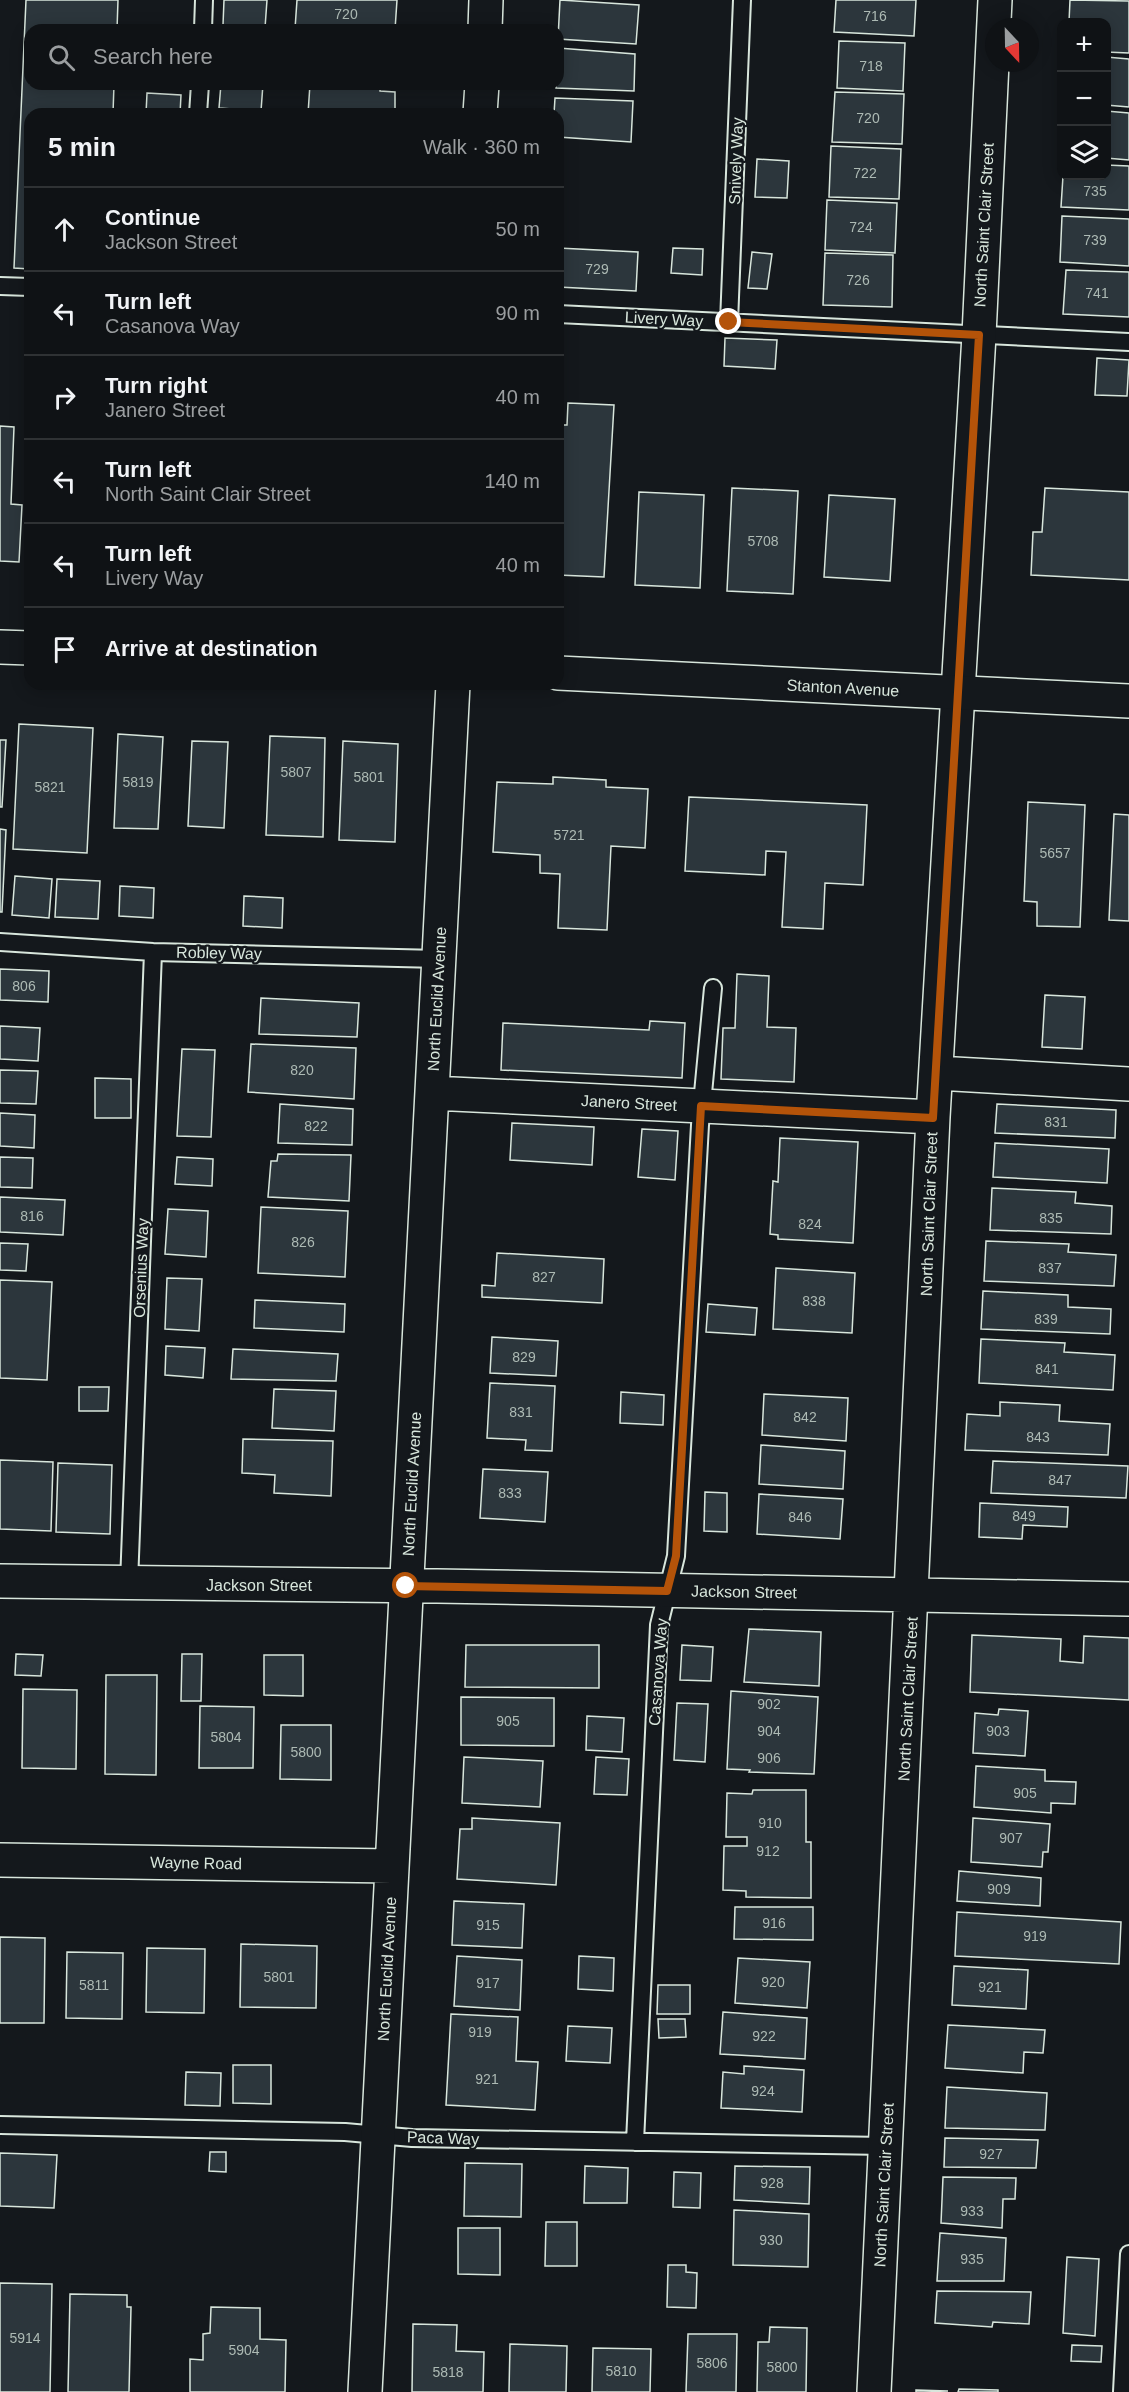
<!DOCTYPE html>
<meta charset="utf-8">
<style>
:root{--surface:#0f1215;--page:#1d2022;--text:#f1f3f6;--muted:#9b9ea0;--line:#2f3234}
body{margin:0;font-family:Arial,sans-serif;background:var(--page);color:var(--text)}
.controls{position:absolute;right:18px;top:18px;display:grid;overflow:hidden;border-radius:12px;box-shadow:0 3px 15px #0003}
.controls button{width:54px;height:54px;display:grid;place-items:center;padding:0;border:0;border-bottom:2px solid var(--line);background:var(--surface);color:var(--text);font:30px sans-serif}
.compass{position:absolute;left:985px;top:18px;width:54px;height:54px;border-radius:50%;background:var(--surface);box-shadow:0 3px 15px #0003;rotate:158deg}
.stop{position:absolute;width:18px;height:18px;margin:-14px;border:4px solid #b45309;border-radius:50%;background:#fff}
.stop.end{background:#b45309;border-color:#fff;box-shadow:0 2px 6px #0008}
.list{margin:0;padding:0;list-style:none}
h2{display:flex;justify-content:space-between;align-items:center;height:78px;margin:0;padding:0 24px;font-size:26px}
h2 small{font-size:20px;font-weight:400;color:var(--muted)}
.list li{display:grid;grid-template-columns:39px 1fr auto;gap:18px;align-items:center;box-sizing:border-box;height:84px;padding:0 24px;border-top:2px solid var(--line)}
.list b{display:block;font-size:22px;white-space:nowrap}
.list p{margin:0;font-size:20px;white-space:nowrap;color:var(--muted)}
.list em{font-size:20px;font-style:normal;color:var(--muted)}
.icon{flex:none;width:33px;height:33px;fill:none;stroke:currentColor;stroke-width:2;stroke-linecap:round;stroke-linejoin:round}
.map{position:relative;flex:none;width:1129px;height:2392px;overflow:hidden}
.search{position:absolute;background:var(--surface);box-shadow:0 3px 15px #0003;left:24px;top:24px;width:540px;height:66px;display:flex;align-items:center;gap:15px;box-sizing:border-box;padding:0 21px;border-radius:18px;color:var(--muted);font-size:22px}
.panel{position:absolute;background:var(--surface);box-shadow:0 3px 15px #0003;left:24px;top:108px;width:540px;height:582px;border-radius:18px}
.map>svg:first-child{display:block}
.building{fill:#2c363c;stroke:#d8e6dc;stroke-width:1.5}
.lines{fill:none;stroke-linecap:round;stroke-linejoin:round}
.service-casing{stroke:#d8e6dc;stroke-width:20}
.minor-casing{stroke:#d8e6dc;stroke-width:36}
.tertiary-casing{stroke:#d8e6dc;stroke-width:36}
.service{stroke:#14181c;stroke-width:16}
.minor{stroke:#14181c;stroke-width:33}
.tertiary{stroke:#14181c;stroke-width:33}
.route{stroke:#b45309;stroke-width:8}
.labels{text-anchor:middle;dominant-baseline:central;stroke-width:4.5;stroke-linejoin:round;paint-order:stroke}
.number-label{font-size:14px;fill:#adbab4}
.street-label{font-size:16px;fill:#d8e6dc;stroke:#14181c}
</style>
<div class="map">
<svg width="1129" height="2392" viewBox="0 0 1129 2392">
<rect width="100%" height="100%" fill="#14181c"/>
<path class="building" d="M26,0h92l-1,30h-87v54h84l-1,30h-83v155l-16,-1z
M224,0h43l-2,28 -42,-3z
M297,0h100l-2,30 -100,-1z
M560,0l79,5 -3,39 -78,-5z
M836,0h80l-2,36 -80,-4z
M1070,0l59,1v52l-23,-1v-30h-37z
M839,41l66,2 -2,48 -66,-3z
M558,48l77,6 -1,37 -78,-3z
M1106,57l23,2v48l-23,-2z
M221,84h42l-2,27 -42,-3z
M310,84h70v7l15,1v22h-87z
M835,92l69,2 -2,50 -70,-2z
M147,93l34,2 -1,19h-34z
M555,98l78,3 -2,41 -73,-5v-23h-4z
M1106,111l23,2v47l-23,-2z
M831,146l70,3 -2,50 -70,-2z
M757,159l32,2 -2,37 -32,-1z
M1106,165l23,1v44l-68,-3 2,-31h43z
M827,200l70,3 -2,50 -70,-3z
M1062,216l67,3v47l-69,-4z
M558,248l80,4 -2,39 -78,-4z
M673,248l30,1 -1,26 -31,-2z
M752,252l20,2 -5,35 -19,-1z
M825,253l68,2 -1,52 -69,-2z
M1066,270l63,2v45l-66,-3z
M725,338l52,2 -2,29 -51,-3z
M1097,358l32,2 -2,36 -32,-1z
M568,403l46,2 -10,172 -46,-2v-150h9z
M0,426l14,1 -3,77 11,1 -3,57 -19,-1z
M732,488l66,3 -5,103 -66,-3z
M1045,488l84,4v88l-98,-5 2,-43h9z
M639,492l65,3 -4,93 -65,-3z
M829,495l66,4 -5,82 -66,-4z
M19,724l74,4 -6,125 -74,-4z
M118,734l45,3 -5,92 -44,-1z
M270,736l55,2 -2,99 -57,-2z
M0,740h6l-4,67h-2z
M192,741l36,1 -4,86 -36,-2z
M343,741l55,3 -3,98 -56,-2z
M553,777l53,3v7l42,2 -3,59 -34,-2 -4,84 -49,-2 2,-54 -20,-1v-18l-47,-3 4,-70 56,2z
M689,797l178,8 -4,80 -38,-2 -2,46 -41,-2 4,-75 -20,-1 -1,24 -80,-4z
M1028,802l57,3 -5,122 -43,-1v-24l-13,-1z
M1114,814l15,1v106l-20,-1z
M0,829l6,1 -4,82h-2z
M15,876l37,3 -3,39 -37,-3z
M57,879l43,2 -2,38 -43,-2z
M120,886l34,2 -1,30 -34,-2z
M244,896l39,2 -1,30 -39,-2z
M0,969l49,2 -1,31 -48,-2z
M737,974l32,2 -2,51 29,1 -2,54 -73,-3 2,-51h12z
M1045,995l40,2 -3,52 -40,-2z
M261,998l98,5 -2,34 -98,-3z
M650,1021l35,2 -3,55 -181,-8 2,-47 146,7z
M0,1026l40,2 -2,33 -38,-2z
M251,1044l105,4 -2,51 -106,-7z
M182,1049l33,1 -4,87 -34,-1z
M0,1070l38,1 -2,33 -36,-1z
M95,1078l36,1v39h-36z
M280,1104l73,5 -1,36 -74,-2z
M997,1104l119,6 -1,28 -120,-5z
M0,1113l35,2 -1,33 -34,-2z
M512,1123l82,4 -2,38 -82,-5z
M642,1129l36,2 -3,49 -37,-3z
M780,1138l78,4 -5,101 -75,-4v-4l-8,-1 3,-53 5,1z
M995,1143l114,6 -2,34 -114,-6z
M278,1154l73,1 -2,46 -81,-4 3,-36h6z
M0,1157l33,1 -1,30 -32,-1z
M177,1157l36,2 -1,27 -37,-2z
M992,1188l84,4 -1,11 37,3 -1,28 -121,-4z
M0,1197l65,3 -2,35 -63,-3z
M261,1207l87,4 -3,66 -87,-4z
M168,1209l40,2 -2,46 -41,-3z
M986,1241l83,3 -1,8 48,3 -2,31 -130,-5z
M0,1243l28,1 -2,27 -26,-1z
M497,1253l107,6 -2,44 -120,-6v-12l13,1z
M776,1268l79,5 -3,60 -79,-4z
M167,1278l35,1 -3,52 -34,-2z
M0,1280l52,2 -5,98 -47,-2z
M983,1291l85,4v12l43,2 -1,25 -129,-5z
M255,1300l90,4 -1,28 -90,-4z
M708,1304l49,4 -2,27 -49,-3z
M492,1337l66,4 -2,35 -66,-3z
M981,1339l84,4 -1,9 51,3 -2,35 -134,-7z
M166,1346l39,2 -2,30 -38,-3z
M233,1349l105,5 -2,27 -105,-2z
M490,1383l65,3 -3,65 -27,-1 1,-10 -39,-2z
M79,1387h30l-1,24h-29z
M274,1389l62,2 -2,40 -62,-3z
M621,1392l43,3 -1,30 -43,-2z
M764,1394l84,4 -2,43 -84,-6z
M1000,1402l60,3 -1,16 51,3 -2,31 -143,-5 2,-36 33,2z
M243,1439l90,2 -2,55 -57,-3 1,-18 -33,-2z
M761,1445l84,6 -2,38 -84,-5z
M0,1460l53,2 -2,69 -51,-2z
M993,1461l135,5 -2,32 -135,-5z
M58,1463l54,2 -2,69 -54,-2z
M483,1469l65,3 -3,50 -65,-4z
M705,1492l22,1v39l-23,-1z
M759,1494l84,5 -3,40 -83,-5z
M980,1503l88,4 -1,20 -44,-2 -1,14 -43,-2z
M749,1629l72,3 -2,54 -75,-4z
M972,1635l89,4 -1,22 23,2 1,-27 45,2v62l-159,-8z
M466,1645h133v43l-134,-1z
M682,1645l31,2 -2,34 -31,-1z
M16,1654l27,1 -2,21 -26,-1z
M182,1654h20l-1,47h-20z
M264,1655h39v41l-39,-1z
M106,1675h51l-1,100 -51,-1z
M23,1689l54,1 -1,79 -54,-1z
M731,1691l87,6 -4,77 -65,-2 1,-2 -23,-1z
M461,1697l93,1v48l-93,-1z
M677,1703l31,1 -3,58 -31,-2z
M200,1706l54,1 -1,61h-54z
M999,1709l29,2 -3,45 -52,-3 2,-40 23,2z
M587,1716l37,2 -2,34 -36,-2z
M281,1725h50v55l-51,-1z
M464,1757l79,4 -3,46 -78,-4z
M596,1757l33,2 -2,36 -33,-1z
M976,1766l69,4v11l31,1 -1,22 -24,-1v10l-77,-6z
M753,1790h53v52h5v56l-65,-1v-6l-23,-1 1,-44h23v-9h-21l1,-44 25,1z
M472,1818l88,5 -4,62 -99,-6 3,-50h12z
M973,1818l77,6 -2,28h-5l-1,15 -71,-5z
M959,1871l82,7 -1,28 -83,-5z
M454,1901l70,3 -2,44 -70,-3z
M735,1907h78v33l-79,-1z
M957,1912l164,10 -2,42 -164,-8z
M0,1937l45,1 -1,85h-44z
M241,1944l76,2 -1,62 -76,-1z
M147,1948l58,1 -1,64 -58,-1z
M67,1952l56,1 -1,66 -56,-1z
M457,1956l65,4 -2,50 -66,-4z
M579,1956l35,2 -1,33 -35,-2z
M738,1958l72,4 -3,46 -72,-5z
M954,1966l74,4 -2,39 -74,-4z
M658,1985h32v29h-33z
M723,2012l84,6 -2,41 -85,-5z
M451,2014l67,3 -2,44 22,1 -3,48 -89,-5z
M658,2019h27l1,18 -27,1z
M948,2025l97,5 -2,23 -19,-1 -1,21 -78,-5z
M568,2026l44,2 -2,35 -44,-2z
M233,2065h38v39l-38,-1z
M744,2066l60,4 -2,42 -81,-4 2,-36 21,2z
M186,2072l35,1 -1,33 -35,-1z
M947,2087l100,6 -2,37 -100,-2z
M945,2138l93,2 -2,28 -92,-1z
M210,2152h16v20l-17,-1z
M0,2153l57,2 -3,53 -54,-2z
M465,2163l57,1 -1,53 -57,-1z
M585,2166l43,2 -1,35h-43z
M735,2166l75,1 -1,37 -75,-4z
M674,2172l27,1 -1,35 -27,-1z
M943,2177l73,1 -1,21h-12l-1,29 -61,-5z
M734,2210l75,4 -1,53 -75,-2z
M546,2222h31v44h-32z
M458,2228h42v47l-42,-1z
M940,2233l66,5 -2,43h-67z
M1067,2257l32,2 -4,77 -32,-3z
M668,2265h18v7l11,1 -1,35 -29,-1z
M0,2283l52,1 -2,108h-50z
M937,2291l94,1 -2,32 -36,-2 -1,5 -57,-4z
M70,2294l57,1v12h4l-2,85h-61z
M211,2307l49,1v31l26,1 -1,52h-95v-33l13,1v-26l7,-1z
M413,2324l44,1 -1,26 28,1 -1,40h-71z
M770,2327l37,1 -1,64h-49l1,-50h11z
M688,2334h49l-1,58h-50z
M510,2344l57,2 -1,46h-57z
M1072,2345l30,1 -1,16 -30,-1z
M593,2348l58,1 -1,43h-58z
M959,2389l39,1v2h-40z
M916,2390l32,1 -32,1z"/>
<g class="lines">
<g class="service-casing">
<path id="service" d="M203,30l1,-30
M198,114l2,-30
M0,286l30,1
M558,314l571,28
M729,322l13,-322
M0,942l153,10 286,7
M129,1583l24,-631
M0,2125l345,7 67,6 474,8
M635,2142l24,-517 17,-69 24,-431 13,-137
M1122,2392l7,-138"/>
</g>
<g class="minor-casing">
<path id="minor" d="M485,30l1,-30
M480,114l2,-30
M937,1073l192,11
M432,1093l501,24
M0,1581l437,5 692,13
M0,1860l392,6
M365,2392l88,-1708
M874,2392l59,-1275 46,-782 16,-335"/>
</g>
<g class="tertiary-casing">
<path id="tertiary" d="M0,647l30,1
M558,673l571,28"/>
</g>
<use href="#service" class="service"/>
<use href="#minor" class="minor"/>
<use href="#tertiary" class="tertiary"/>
</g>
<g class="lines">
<path class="route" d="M406,1586l261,5 9,-35 25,-450 232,12 46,-783 -250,-13"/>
</g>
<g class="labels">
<g class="number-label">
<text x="346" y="14">720</text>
<text x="875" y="16">716</text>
<text x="871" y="66">718</text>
<text x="868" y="118">720</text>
<text x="865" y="173">722</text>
<text x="1095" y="191">735</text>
<text x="861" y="227">724</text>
<text x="1095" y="240">739</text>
<text x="597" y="269">729</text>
<text x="858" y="280">726</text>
<text x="1097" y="293">741</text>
<text x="763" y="541">5708</text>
<text x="296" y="772">5807</text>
<text x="369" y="777">5801</text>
<text x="138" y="782">5819</text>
<text x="50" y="787">5821</text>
<text x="569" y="835">5721</text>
<text x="1055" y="853">5657</text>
<text x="24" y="986">806</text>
<text x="302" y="1070">820</text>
<text x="1056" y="1122">831</text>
<text x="316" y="1126">822</text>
<text x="32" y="1216">816</text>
<text x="1051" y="1218">835</text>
<text x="810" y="1224">824</text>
<text x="303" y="1242">826</text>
<text x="1050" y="1268">837</text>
<text x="544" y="1277">827</text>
<text x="814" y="1301">838</text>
<text x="1046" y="1319">839</text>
<text x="524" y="1357">829</text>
<text x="1047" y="1369">841</text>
<text x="521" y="1412">831</text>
<text x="805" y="1417">842</text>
<text x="1038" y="1437">843</text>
<text x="1060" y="1480">847</text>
<text x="510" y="1493">833</text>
<text x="1024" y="1516">849</text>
<text x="800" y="1517">846</text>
<text x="769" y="1704">902</text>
<text x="508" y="1721">905</text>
<text x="769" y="1731">904</text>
<text x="998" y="1731">903</text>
<text x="226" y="1737">5804</text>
<text x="306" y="1752">5800</text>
<text x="769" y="1758">906</text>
<text x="1025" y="1793">905</text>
<text x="770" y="1823">910</text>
<text x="1011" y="1838">907</text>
<text x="768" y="1851">912</text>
<text x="999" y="1889">909</text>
<text x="774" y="1923">916</text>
<text x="488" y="1925">915</text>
<text x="1035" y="1936">919</text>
<text x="279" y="1977">5801</text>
<text x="773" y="1982">920</text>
<text x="488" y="1983">917</text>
<text x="94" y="1985">5811</text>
<text x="990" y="1987">921</text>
<text x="480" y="2032">919</text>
<text x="764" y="2036">922</text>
<text x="487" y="2079">921</text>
<text x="763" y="2091">924</text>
<text x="991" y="2154">927</text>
<text x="772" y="2183">928</text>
<text x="972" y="2211">933</text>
<text x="771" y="2240">930</text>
<text x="972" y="2259">935</text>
<text x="25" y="2338">5914</text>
<text x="244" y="2350">5904</text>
<text x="712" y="2363">5806</text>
<text x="782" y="2367">5800</text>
<text x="621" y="2371">5810</text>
<text x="448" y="2372">5818</text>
</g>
<g class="street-label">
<text transform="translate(736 161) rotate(-88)">Snively Way</text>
<text transform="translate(984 225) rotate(-87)">North Saint Clair Street</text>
<text transform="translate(664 319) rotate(3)">Livery Way</text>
<text transform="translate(843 688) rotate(3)">Stanton Avenue</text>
<text transform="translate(219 953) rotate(1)">Robley Way</text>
<text transform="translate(437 999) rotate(-87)">North Euclid Avenue</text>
<text transform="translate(629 1103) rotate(3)">Janero Street</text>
<text transform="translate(929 1214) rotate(-88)">North Saint Clair Street</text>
<text transform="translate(141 1268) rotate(-88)">Orsenius Way</text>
<text transform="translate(412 1484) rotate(-87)">North Euclid Avenue</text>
<text x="259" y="1585">Jackson Street</text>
<text transform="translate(744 1592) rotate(1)">Jackson Street</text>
<text transform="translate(658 1672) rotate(-86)">Casanova Way</text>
<text transform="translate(908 1699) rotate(-87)">North Saint Clair Street</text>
<text transform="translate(196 1863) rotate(1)">Wayne Road</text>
<text transform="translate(387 1969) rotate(-87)">North Euclid Avenue</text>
<text transform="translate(443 2138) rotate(2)">Paca Way</text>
<text transform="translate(884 2185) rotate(-87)">North Saint Clair Street</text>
</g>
</g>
</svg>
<div class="controls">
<button>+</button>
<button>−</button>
<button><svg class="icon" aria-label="layers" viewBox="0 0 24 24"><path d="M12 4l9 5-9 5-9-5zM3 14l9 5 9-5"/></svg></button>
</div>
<svg class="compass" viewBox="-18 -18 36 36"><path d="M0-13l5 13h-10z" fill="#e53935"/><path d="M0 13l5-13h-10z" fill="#9b9ea0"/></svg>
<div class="stop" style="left:406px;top:1586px"></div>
<div class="stop end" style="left:729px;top:322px"></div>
<div class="search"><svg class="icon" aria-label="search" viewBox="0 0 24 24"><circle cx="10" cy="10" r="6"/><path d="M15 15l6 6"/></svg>Search here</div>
<section class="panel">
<h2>5 min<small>Walk · 360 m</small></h2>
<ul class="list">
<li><svg class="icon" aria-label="ahead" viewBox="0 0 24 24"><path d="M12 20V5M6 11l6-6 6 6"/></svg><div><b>Continue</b><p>Jackson Street</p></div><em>50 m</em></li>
<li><svg class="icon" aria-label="left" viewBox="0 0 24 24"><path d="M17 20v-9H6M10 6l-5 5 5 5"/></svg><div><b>Turn left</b><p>Casanova Way</p></div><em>90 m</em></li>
<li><svg class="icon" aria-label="right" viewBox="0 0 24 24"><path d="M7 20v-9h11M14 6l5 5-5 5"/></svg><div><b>Turn right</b><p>Janero Street</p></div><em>40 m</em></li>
<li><svg class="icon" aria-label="left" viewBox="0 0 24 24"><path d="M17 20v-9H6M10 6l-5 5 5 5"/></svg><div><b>Turn left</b><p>North Saint Clair Street</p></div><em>140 m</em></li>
<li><svg class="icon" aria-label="left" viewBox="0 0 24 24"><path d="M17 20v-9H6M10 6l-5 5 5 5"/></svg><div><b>Turn left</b><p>Livery Way</p></div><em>40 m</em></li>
<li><svg class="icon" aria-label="arrive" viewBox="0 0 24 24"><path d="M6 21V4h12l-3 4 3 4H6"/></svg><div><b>Arrive at destination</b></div></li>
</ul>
</section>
</div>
